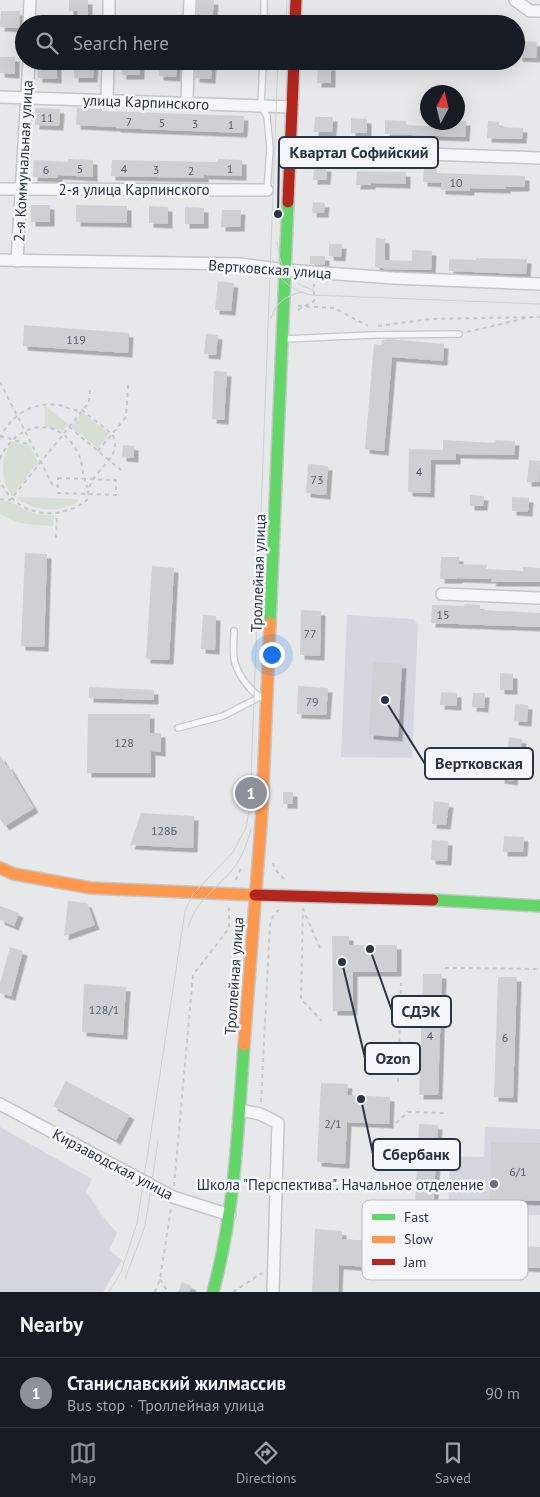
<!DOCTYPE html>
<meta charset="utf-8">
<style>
:root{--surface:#171b24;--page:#20242c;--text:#f1f3f6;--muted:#9ea1a6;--line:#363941;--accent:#8c9099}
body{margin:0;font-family:"PT Sans",sans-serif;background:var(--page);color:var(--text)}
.compass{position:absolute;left:420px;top:85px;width:45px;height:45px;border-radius:50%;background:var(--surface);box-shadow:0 5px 20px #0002;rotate:7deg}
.you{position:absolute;left:271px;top:654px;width:18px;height:18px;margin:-12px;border:4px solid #fff;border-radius:50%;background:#1a73e8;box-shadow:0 0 0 8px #1a73e833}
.badge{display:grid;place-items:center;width:32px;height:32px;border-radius:50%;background:var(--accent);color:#fff;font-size:16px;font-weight:700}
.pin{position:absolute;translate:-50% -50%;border:2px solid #fff;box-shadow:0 1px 5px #0006}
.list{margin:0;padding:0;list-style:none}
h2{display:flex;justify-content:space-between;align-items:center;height:65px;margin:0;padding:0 20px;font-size:21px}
h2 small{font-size:16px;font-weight:400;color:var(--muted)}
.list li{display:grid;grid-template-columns:32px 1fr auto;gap:15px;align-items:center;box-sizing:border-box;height:70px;padding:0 20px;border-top:1px solid var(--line)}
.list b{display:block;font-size:19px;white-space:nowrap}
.list p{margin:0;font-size:16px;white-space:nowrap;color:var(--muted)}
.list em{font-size:16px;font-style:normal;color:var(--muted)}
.icon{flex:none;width:28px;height:28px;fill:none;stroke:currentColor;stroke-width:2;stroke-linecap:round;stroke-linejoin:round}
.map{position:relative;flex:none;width:540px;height:1292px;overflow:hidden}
.search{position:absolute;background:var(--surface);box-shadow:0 5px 20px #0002;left:15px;right:15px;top:15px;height:55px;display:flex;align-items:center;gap:12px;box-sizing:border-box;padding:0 18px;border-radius:28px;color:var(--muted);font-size:19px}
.sheet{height:135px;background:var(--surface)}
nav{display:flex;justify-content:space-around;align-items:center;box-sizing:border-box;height:70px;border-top:1px solid var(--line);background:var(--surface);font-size:14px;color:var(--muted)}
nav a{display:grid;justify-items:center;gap:2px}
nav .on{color:var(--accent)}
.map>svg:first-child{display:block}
.built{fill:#d4d7dd}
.green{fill:#d6ded6}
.building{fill:#ced0d3;filter:url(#shadow)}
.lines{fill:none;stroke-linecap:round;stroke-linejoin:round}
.lane-casing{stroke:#c4c6c8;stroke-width:8}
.street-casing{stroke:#c4c6c8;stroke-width:14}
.fast-casing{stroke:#c4c6c8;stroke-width:14}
.slow-casing{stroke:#c4c6c8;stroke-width:14}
.jam-casing{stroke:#c4c6c8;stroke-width:14}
.path{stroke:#c5c6ca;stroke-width:2;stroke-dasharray:4 4;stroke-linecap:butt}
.lane{stroke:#f5f6f7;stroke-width:5.5}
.street{stroke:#f5f6f7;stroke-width:11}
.fast{stroke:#63d668;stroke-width:11}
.slow{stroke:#ff974d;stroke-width:11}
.jam{stroke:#b3261e;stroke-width:11}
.tram{stroke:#cecfd2;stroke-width:1}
.poi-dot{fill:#6c737f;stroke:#f4f6f9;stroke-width:2}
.labels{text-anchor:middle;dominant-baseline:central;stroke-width:5;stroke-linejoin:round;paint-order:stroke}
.number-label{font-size:12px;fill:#545c69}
.street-label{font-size:15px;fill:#2b3445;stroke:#f4f6f9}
.poi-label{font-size:15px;fill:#2b3445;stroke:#f4f6f9;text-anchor:end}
.key{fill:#f4f6f9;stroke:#b8bcc3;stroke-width:1}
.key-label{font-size:14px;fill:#2b3445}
.leader{fill:none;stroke:#2b3445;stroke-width:2}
.callout-dot{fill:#2b3445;stroke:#f4f6f9;stroke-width:2}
.callout{fill:#f4f6f9;stroke:#2b3445;stroke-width:2}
.callout-label{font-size:16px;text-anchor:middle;font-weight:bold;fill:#2b3445}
</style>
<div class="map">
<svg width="540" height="1292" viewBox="0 0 540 1292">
<defs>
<filter id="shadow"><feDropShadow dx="4.5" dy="4.5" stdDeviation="0" flood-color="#0004"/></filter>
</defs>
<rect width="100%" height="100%" fill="#e6e8ea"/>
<path class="built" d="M347,615l66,4 5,6 -6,133 -71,-1z
M0,1127l92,52 -6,12 15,23 16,19 -8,17 13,10 -19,32h-103z
M485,1127l55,2v86l-92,-3 2,-56 34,1z"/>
<path class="green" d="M45,406l23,18 -6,8 -6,-3 -11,-2z
M82,412l27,22 -11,14 -27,-21z
M12,441l18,5 8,16 -26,34c-12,-17 -12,-38 0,-55z
M18,497l60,2v3c-21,11 -40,10 -60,-3z
M0,500c13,1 18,7 30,12 8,3 15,3 24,3l-1,11c-21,-1 -34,-1 -53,-12z"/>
<path class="building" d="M69,0h19v24h-11l1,-13h-9z
M197,0h17l-2,24h-15z
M1,11h19l-1,17 -19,-1z
M37,15l20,1 -1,8h-19z
M518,41l19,1 -1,16 -18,-1z
M0,57h15v17l-15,-1z
M74,61h20l-1,17h-19z
M122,61h18v14h-18z
M160,61h17l-1,16 -17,-1z
M196,61h16l-1,18 -16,-1z
M38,62h19v17l-19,-1z
M318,66h13v17h-14z
M35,108l25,1 -1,17 -24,-1z
M77,108l25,1v2l142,5 -1,17 -127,-5v-1l-40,-2z
M315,117h18l-1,15h-18z
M351,118l16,1v14h-16z
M385,120l21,1v4l43,2v-5l17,-1 -1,16 -80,-3z
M488,121l11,1v5l24,1 -1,11 -35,-1z
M68,159l25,1v17l-35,-2v3l-25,-1 1,-17 34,2z
M218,159l24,1v16l-38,-1v3l-93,-2 1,-16 105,2z
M314,167h13l-1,13h-13z
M424,169h13v4l88,3v11h-19v2l-36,-1v3l-29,-1v-7l-18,-1z
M357,171l49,1v12l-35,-1v2h-15z
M313,202l12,1 -1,10h-12z
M31,205h19v17h-19z
M76,205l51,1v17l-51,-1z
M149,206l19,1v17l-19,-1z
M185,207l19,1v16h-19z
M222,210h19l-1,17h-19z
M376,238l9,1v21l27,1v-11l20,1 -1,19 -48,-1v-1l-8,-1z
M329,244h13l-1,13 -12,-1z
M310,256h15v9l-15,-1z
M476,258l51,1 -1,15 -77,-3v-12l27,1z
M218,281l16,2 -3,28 -16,-1z
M24,325l105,8 -1,20 -105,-7z
M206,334l12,1 -2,20 -12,-1z
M389,339l55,5 -1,17 -51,-4 -8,94 -19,-2 9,-105 7,1 1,-5z
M214,371l13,1 -3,48 -12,-1z
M443,440l52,3 1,-3 19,1 -1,14 -58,-1v6h-25l-1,33 -22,-1 1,-43 34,1z
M123,445l11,1v12l-12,-1z
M529,460l11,1 -1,21h-12z
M308,464l20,2 -2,29 -20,-2z
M470,495l14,1 -1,10h-13z
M512,497l17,1 -1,14 -16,-1z
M25,553l22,1 -3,93 -23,-1z
M441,557h18v7l28,1 -1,4 37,2v-4l17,1v14h-49l1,-3 -34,-1v1h-18z
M152,566l22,2 -5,92 -23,-1z
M465,604l15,1v5l60,3v14l-109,-4 1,-18 32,1z
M301,610l20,1 -1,45 -20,-1z
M203,615l13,1 -1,34 -14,-1z
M373,662l29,2 -4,73 -29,-2z
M500,673l13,1v16h-13z
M298,686l30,2 -2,27 -29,-1z
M89,687l65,3v10l-65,-2z
M441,692l16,1v13l-17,-1z
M473,693h12l-1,15 -12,-1z
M515,704l13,1 -1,17 -13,-1z
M88,714h62v19h11v19l-10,-1v22h-64z
M509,737l13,2 -2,16h-4l-1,10 8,1 -1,6h-8l-1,9 -13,-2 1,-8 -40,-3 1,-13 26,1v5l18,2z
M426,752h16v14l-17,-1z
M0,755l6,11 2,-1 26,43 -29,18 -5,-7z
M283,792h10v12h-10z
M434,801l15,2 -3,22 -14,-1z
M141,813l53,3 -1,32 -63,-3z
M504,836l20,1 -1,15h-20z
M432,840l16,1 -1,20 -16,-1z
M68,901l19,2 8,22 -31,11z
M0,906l19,7 -5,13 -14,-6z
M332,936h17v9h48v27h-44v39h-20z
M10,947l13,4 -12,45 -11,-3v-9z
M423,974h19l-4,121h-19z
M498,977h19l-4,121 -19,-1z
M84,984l42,3 -3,48 -41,-3z
M66,1081l64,34 -14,25 -63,-34z
M321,1083l27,1 -1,11 43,2 -1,27 -42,-2 -2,42 -28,-2z
M419,1124l19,1 -7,120 -18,-1z
M491,1142l49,1v58l-50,-1z
M315,1229l27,2v8l43,3 -1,26 -45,-3 -1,27h-26z
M447,1242l93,5v21l-94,-5z
M182,1282l10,4 -3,6h-11z"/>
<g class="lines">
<g class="lane-casing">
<path id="lane" d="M264,24v-24
M263,61l-2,45 6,10 3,32 -3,42
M285,339l87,-4 87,-1
M234,631c0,10 -2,22 1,32 4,13 16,30 28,35
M178,728l45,-12 37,-19
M437,1240l1,31"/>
</g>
<g class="street-casing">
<path id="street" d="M515,0l15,11h10
M29,24l1,-24
M109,24v-24
M189,24l1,-24
M0,97l292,10
M107,101l1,-40
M187,104l1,-43
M290,149l250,9
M0,189l267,1
M0,260l240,4 45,6 108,8 147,6
M17,261l12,-200
M442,594l98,4
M0,1104l173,93 57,18
M240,1110l20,4 18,9 -5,169"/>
</g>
<g class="fast-casing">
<path id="fast" d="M270,623l18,-421
M433,900l107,6
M213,1292c22,-81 25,-163 31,-247"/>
</g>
<g class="slow-casing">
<path id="slow" d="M0,868l14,6 77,14 164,7
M244,1045l18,-234 8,-188"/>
</g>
<g class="jam-casing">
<path id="jam" d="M295,24l1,-24
M288,202l6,-141
M255,895l178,5"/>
</g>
<path class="path" d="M298,306l36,2 34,18
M298,310l16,-9v-17
M378,326l52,-7 110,-2
M467,332l59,-14
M0,382l53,104h5
M69,427l52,43
M0,436l31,9
M0,438c11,-23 33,-37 59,-33 8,2 14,7 23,5l30,24c10,18 -8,30 -18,44 -5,7 -6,14 -7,22 -30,23 -71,16 -87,-19
M98,451l28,-34 2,-32
M0,459c15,-36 57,-45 77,-8 7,12 4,24 11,37
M58,478l58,2v15l-58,-2z
M0,499l10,1 2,-2 77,-96 1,-15
M56,538l1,-24
M273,863l1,5 12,13
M236,880l6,-14
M320,948l-17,-39 -2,90 21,22
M445,968l95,1
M398,1082l3,-99
M261,1102l9,-178 4,-10 5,-4
M396,1123l12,-11 36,1
M174,1186l19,-211 36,-47v-20
M160,1279l8,13
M155,1292l5,-13 11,-71
M233,1292l29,-19"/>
<use href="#lane" class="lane"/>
<use href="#street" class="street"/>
<use href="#fast" class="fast"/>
<use href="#slow" class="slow"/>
<use href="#jam" class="jam"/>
<path class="tram" d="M286,24l1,-24
M277,242c4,28 8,38 36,48
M273,260c4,21 20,31 39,35l228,9
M271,318c6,-17 16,-23 33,-26
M188,928c6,-25 29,-40 45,-59 9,-12 14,-25 18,-40
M125,1279l20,-53 13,-85
M109,1292l12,-20 16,-49 48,-312 8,-17 40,-42 13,-24 4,-23 28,-744"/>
</g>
<circle class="poi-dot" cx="494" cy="1184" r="5"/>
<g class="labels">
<g class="number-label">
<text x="47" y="117">11</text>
<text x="129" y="121">7</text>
<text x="162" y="122">5</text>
<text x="195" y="123">3</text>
<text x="231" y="124">1</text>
<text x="80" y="168">5</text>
<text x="124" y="168">4</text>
<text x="230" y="168">1</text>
<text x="46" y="169">6</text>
<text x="156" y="169">3</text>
<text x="191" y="170">2</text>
<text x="456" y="182">10</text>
<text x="76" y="339">119</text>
<text x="419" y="471">4</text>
<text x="317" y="479">73</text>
<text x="443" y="614">15</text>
<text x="310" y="633">77</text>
<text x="312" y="701">79</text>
<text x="124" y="742">128</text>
<text x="164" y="830">128Б</text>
<text x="104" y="1009">128/1</text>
<text x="430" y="1035">4</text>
<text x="505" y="1037">6</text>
<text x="333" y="1123">2/1</text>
<text x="518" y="1171">6/1</text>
</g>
<g class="street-label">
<text transform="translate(146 102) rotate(2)">улица Карпинского</text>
<text transform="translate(23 161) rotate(-87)">2-я Коммунальная улица</text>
<text x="134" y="189">2-я улица Карпинского</text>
<text transform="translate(270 269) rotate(4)">Вертковская улица</text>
<text transform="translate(258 573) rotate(-88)">Троллейная улица</text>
<text transform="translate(234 976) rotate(-86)">Троллейная улица</text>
<text transform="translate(113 1164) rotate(28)">Кирзаводская улица</text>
</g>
<g class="poi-label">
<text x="484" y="1184">Школа "Перспектива". Начальное отделение</text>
</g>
</g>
<rect x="362" y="1200" width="166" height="80" rx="8" class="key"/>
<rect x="372" y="1214" width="23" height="6" fill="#63d668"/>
<rect x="372" y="1236" width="23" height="7" fill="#ff974d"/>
<rect x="372" y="1259" width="23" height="6" fill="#b3261e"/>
<g class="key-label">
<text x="404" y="1222">Fast</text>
<text x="404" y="1244">Slow</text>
<text x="404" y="1267">Jam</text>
</g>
<path class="leader" d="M278 214L279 153M385 700L425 764M370 949L392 1011M342 962L365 1058M361 1099L373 1154"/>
<g class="callout-dot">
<circle cx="278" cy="214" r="5"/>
<circle cx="385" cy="700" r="5"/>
<circle cx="370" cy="949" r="5"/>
<circle cx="342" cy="962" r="5"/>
<circle cx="361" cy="1099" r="5"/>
</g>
<g class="callout">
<rect x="279" y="137" width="159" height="31" rx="5"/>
<rect x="425" y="748" width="108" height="31" rx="5"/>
<rect x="392" y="996" width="59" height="31" rx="5"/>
<rect x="365" y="1043" width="55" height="31" rx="5"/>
<rect x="373" y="1139" width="87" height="31" rx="5"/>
</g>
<g class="callout-label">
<text x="359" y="158">Квартал Софийский</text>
<text x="479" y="769">Вертковская</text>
<text x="421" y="1017">СДЭК</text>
<text x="393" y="1064">Ozon</text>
<text x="416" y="1160">Сбербанк</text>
</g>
</svg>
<svg class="compass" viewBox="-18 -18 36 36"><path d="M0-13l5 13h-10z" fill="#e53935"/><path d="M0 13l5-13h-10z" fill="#9ea1a6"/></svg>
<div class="you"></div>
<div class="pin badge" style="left:251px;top:793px">1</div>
<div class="search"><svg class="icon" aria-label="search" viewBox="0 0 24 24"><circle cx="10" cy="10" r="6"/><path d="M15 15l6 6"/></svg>Search here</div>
</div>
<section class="sheet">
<h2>Nearby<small></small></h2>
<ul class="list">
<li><span class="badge">1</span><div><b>Станиславский жилмассив</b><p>Bus stop · Троллейная улица</p></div><em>90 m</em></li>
</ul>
</section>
<nav>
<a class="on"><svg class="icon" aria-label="map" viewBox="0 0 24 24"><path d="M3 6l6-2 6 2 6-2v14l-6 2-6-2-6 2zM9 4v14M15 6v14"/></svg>Map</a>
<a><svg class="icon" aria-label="directions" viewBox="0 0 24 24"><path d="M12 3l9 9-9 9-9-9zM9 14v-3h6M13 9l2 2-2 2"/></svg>Directions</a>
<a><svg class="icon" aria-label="saved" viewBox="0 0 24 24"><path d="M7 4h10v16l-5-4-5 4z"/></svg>Saved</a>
</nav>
